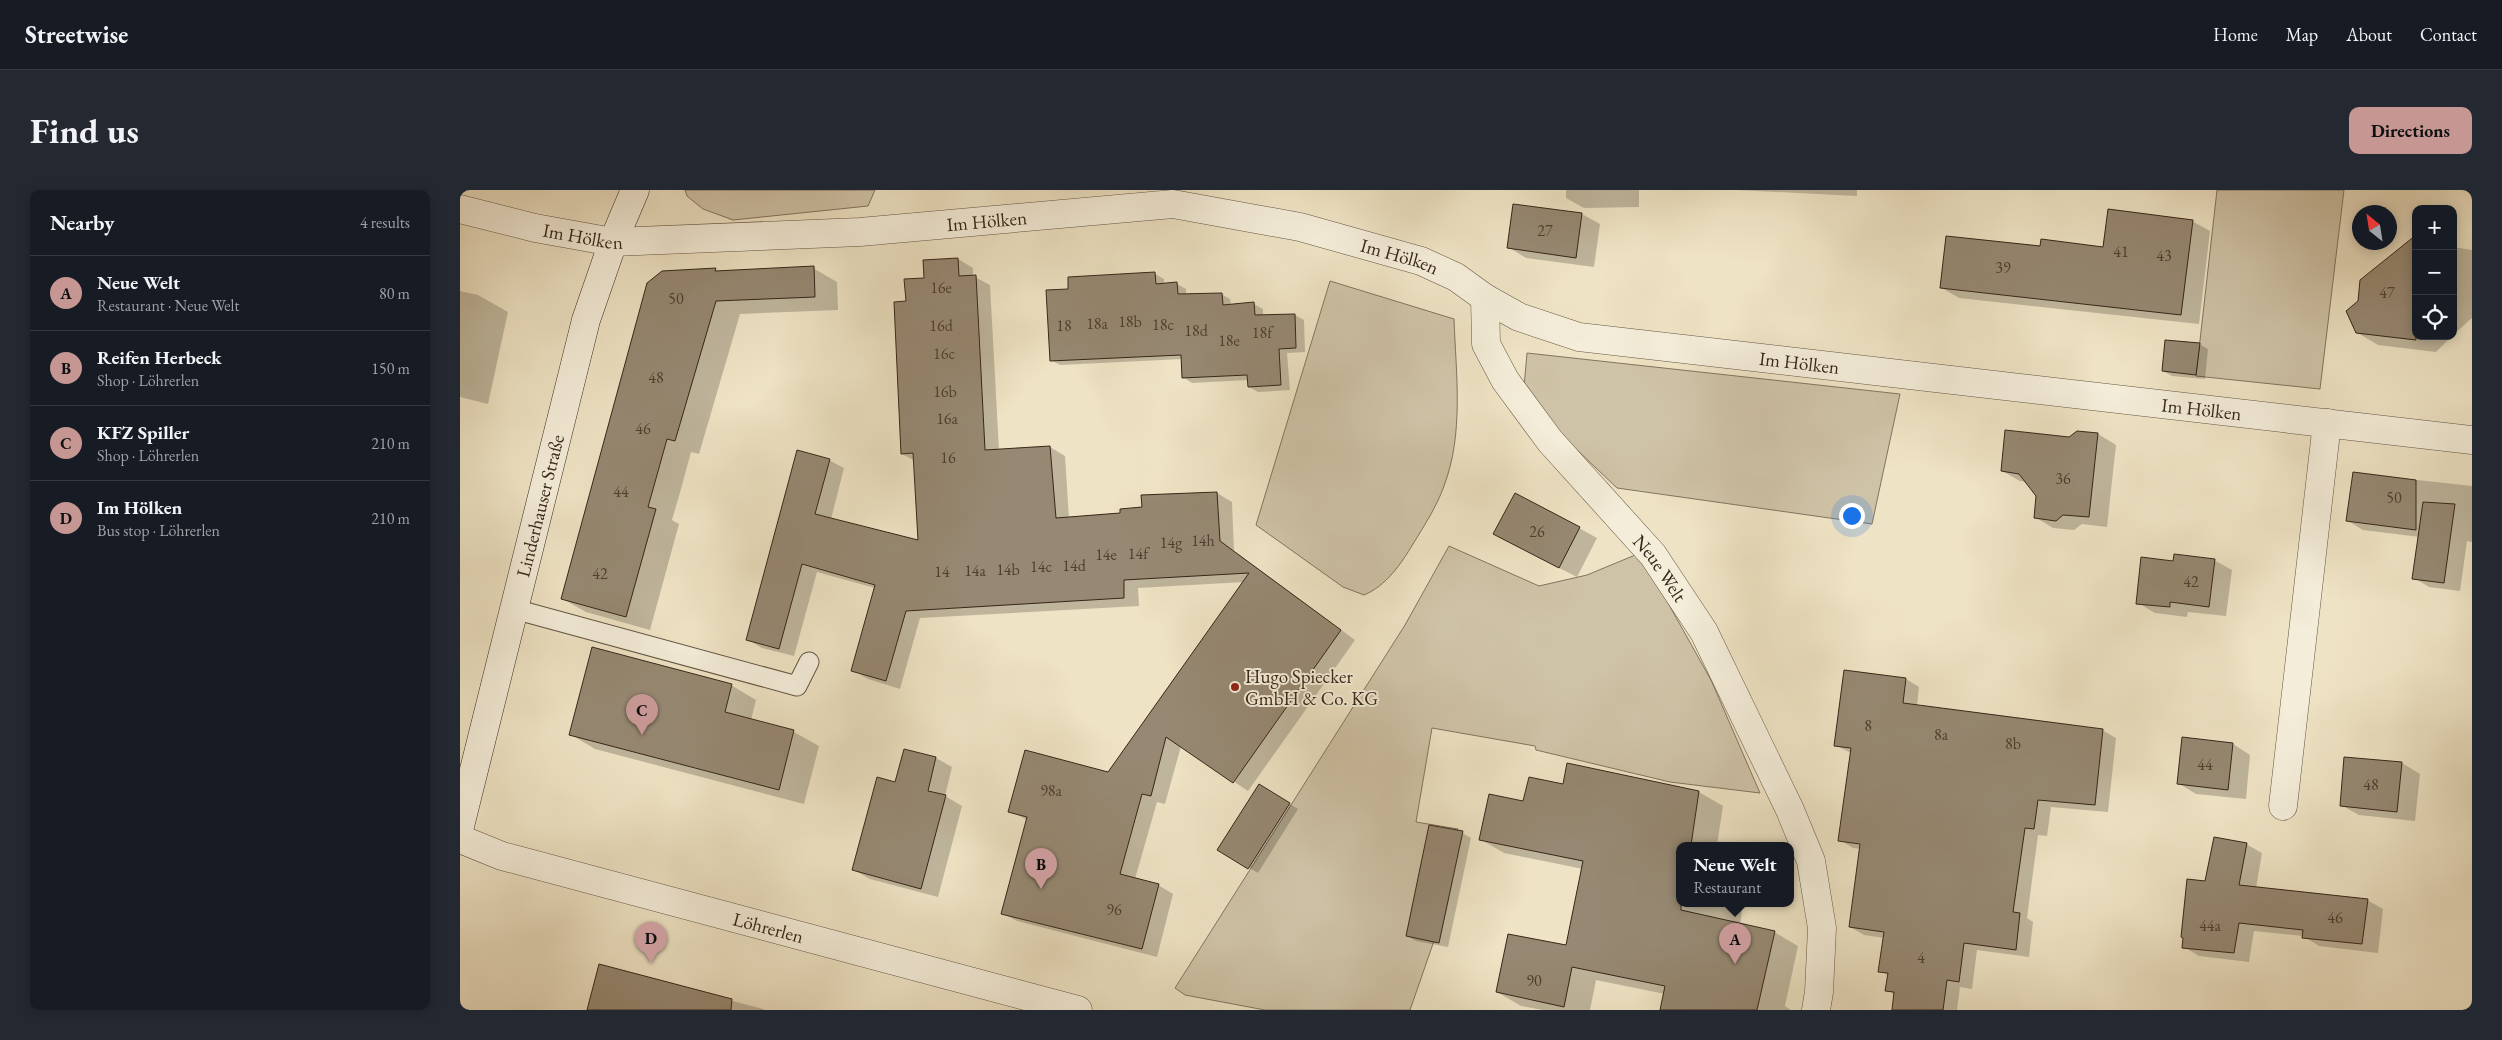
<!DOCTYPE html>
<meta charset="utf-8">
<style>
:root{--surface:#171b24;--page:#242831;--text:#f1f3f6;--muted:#9ea1a6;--line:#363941;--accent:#c59692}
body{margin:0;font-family:"EB Garamond",serif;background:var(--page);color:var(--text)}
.controls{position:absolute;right:15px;top:15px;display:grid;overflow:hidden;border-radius:10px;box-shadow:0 2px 12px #0003}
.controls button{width:45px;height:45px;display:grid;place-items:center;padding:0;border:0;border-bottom:1px solid var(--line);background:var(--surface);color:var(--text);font:25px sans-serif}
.compass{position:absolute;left:1892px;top:15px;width:45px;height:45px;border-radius:50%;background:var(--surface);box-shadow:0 2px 12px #0003;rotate:330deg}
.you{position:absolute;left:1391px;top:325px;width:18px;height:18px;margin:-12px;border:4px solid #fff;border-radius:50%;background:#1a73e8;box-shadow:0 0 0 8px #1a73e833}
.badge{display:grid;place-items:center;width:32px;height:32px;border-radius:50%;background:var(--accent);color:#111;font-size:16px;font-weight:700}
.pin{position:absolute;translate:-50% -41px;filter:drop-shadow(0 1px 2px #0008)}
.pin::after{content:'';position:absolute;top:26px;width:18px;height:15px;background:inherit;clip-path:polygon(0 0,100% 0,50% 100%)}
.popup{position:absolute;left:1216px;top:652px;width:118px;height:65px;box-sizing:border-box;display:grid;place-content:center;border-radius:10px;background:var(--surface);filter:drop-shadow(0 1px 4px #0005);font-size:16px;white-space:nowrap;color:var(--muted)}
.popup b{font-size:19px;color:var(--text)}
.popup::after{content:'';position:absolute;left:50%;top:100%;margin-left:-10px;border:10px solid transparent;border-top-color:var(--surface)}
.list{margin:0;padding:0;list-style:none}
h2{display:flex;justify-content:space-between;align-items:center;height:65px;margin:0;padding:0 20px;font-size:21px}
h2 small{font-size:16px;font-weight:400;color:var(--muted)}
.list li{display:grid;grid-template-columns:32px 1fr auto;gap:15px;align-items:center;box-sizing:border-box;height:75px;padding:0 20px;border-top:1px solid var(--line)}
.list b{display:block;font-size:19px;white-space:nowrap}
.list p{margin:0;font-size:16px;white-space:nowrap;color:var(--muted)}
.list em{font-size:16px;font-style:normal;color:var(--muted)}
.icon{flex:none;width:28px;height:28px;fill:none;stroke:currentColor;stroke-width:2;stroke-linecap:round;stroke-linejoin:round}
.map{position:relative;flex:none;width:2012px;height:820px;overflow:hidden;border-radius:10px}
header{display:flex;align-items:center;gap:30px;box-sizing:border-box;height:70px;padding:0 25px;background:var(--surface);border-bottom:1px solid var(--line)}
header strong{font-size:24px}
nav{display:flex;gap:28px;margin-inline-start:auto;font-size:18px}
.intro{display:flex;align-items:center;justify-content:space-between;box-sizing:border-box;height:120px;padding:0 30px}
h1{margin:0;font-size:35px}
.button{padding:12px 22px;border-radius:10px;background:var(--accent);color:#111;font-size:18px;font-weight:700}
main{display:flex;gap:30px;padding:0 30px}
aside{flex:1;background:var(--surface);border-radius:10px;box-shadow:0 2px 12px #0003}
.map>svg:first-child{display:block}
.green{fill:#cfc3a7;stroke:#827460}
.shadow{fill:#0003}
.building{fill:#968872;stroke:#362619}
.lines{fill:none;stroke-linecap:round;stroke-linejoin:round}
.service-casing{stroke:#645544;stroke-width:21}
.minor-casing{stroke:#645544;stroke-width:29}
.secondary-casing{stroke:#362619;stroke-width:29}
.service{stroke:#f4edd9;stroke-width:19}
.minor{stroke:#f4edd9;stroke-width:28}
.secondary{stroke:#f4edd9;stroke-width:28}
.poi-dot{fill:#8f2418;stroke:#f4edd9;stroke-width:2}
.labels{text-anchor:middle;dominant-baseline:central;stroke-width:4;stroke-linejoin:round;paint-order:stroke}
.number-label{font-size:16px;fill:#4e3e2f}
.street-label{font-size:19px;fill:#362619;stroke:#f4edd9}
.poi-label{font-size:19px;fill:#362619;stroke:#f4edd9;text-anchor:start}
</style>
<header>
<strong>Streetwise</strong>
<nav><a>Home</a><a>Map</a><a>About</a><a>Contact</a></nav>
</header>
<div class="intro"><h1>Find us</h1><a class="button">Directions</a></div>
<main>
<aside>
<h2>Nearby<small>4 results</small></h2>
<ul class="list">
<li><span class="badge">A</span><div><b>Neue Welt</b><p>Restaurant · Neue Welt</p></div><em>80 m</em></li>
<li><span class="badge">B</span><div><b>Reifen Herbeck</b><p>Shop · Löhrerlen</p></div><em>150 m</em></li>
<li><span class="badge">C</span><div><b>KFZ Spiller</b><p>Shop · Löhrerlen</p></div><em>210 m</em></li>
<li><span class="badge">D</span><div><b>Im Hölken</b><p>Bus stop · Löhrerlen</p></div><em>210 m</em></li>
</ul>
</aside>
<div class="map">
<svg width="2012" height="820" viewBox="0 0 2012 820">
<rect width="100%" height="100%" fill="#eee3c4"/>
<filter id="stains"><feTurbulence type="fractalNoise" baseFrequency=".004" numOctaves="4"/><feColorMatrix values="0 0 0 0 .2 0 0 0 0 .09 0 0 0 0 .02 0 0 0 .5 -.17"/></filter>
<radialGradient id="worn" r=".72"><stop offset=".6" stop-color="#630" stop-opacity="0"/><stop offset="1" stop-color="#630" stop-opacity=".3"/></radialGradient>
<path class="green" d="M225,0h190l-7,16 -135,14 -30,-11 -16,-13z
M1757,0h127l-24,199 -124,-13z
M870,91l124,38c2,56 10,114 -10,167 -7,20 -20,40 -31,58 -12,20 -27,42 -49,51l-21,-8 -87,-62z
M1067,163l373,41 -28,130 -255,-36 -64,-61 -29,-40z
M989,356l90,40 48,-11 53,-22 71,127 49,113 -90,-11 -134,-32 -1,-4 -103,-18 -16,94 42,7 -23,109 -25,72h-145l-80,-15 -10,-7 230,-363z"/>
<path class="shadow" d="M1106,0h73v17l-55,1 -18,-10z
M1277,0h120v6z
M1054,15l68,9 18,10 -6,43 -68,-9 -18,-11z
M1732,31l18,10 -11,93 -240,-26 -17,-10 99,-41 63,1z
M1993,57l19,3v68l-19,17z
M498,69l15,9v8l17,9 9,165 51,-3 15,9 4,62 52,-4 96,-21 15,9 2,49 121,89 -107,151 -67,-45 -16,58 -8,-2 -22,77 23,6 15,9 -16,63 -140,-36 -15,-8 25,-93 -17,-9 99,-38 135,-191 -106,6 1,18 -219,12 -20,71 -32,-10 -15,-9 22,-82 -58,-16 -23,84 -32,-8 -15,-9 82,-179 15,8 -13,51 88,23 -4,-81 -13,-7 5,-151 18,-24z
M353,78l24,14 1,28 -98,4 -41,140 -8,-2 -10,37 -9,31 7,4 -29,106 -64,-18 -23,-13 99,-326z
M695,84l9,5v6l13,-1 9,5v6l35,-1 9,5 1,6 23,-1 9,5v7l32,-1 9,5 1,32 -18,1 3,37 -32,2 -9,-5v-7l-57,3 -9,-6 -1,-18 -122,6 -9,-5 19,-70z
M0,101l18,4 30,17 -20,92 -28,-7z
M1899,111l57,35h36l-16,16 -58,-7 -22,-13z
M1739,154l9,5 -3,30 -33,-3 -9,-5z
M1638,244l18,11 -9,82 -25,-3 -8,6 -21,-2 -18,-11 3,-21 -11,-14 -7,-1 -18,-10 68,-33z
M1894,283l118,13v56l-5,-1 -7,50 -31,-4 -15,-9 6,-41 -57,-7 -15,-9z
M1119,338l18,10 -20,39 -65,-33z
M1754,370l18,10 -6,46 -38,-4 -1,5 -32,-4 -17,-10 36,-41z
M1446,489l13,8 -2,19 185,24 14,8 -8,74 -57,-5 -4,29 -9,-1 -11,83 6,4 -4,35 -52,-7 -5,39 -12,-2 -3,23h-64l2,-15 -8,-5 2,-14 -9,-5 4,-33 -20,-3 -14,-8 11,-78 -8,-1 -13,-8 11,-87 -16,-8z
M271,495l25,15 -5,20 43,12 25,14 -15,58 -209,-55 -25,-15z
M1773,554l17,11 -4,44 -50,-5 -18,-11z
M444,560l32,8 16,9 -7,29 17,10 -24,91 -68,-18 -16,-9 42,-86z
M1942,573l18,11 -5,47 -56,-6 -18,-10z
M1104,595l135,7 24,14 -6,39h-37v58h63l-3,22 34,7 24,14 -13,60 6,4h-130l4,-16 -69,-14 -6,30h-47l-22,-4 -24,-14 70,-45 16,-78 -79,-16 -24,-14 44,-37z
M808,601l30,18 -40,64 -39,-23z
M1002,643l9,5 -23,109 -32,-6 -9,-5z
M1786,654l16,9 -6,35 111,12 16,9 -5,44 -59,-7 -16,-10 -49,-5 -5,31 -50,-6 -15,-9 22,-64z
M140,776l163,43 2,1h-177z"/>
<path class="building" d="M1053,14l69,9 -6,45 -69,-10z
M1648,19l85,11 -12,95 -241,-27 6,-52 94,10 1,-7 62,8z
M1956,45v105l-60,-7 -10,-22 12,-10 2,-21z
M498,68l1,18 17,-1 9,175 65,-4 6,72 64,-5v-4l22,-2 -1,-12 76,-3 3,49 121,89 -108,153 -67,-46 -15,59 -9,-2 -22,80 39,10 -17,65 -141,-35 26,-97 -19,-5 17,-62 83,22 141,-199 -125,7v18l-218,13 -20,70 -35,-10 24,-86 -73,-21 -23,85 -33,-9 51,-190 33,9 -15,55 103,26 -5,-87 -12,1 -7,-152 12,-1 -2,-22 20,-1 -1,-18z
M354,76l1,31 -99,4 -41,140 -8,-2 -10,36 -9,32 8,2 -30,108 -65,-18 86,-316 15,-12 54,-3 -1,3z
M695,82l1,12 21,-2 1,12 44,-1 1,12 31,-3 1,13 40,-1 1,34 -17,1 2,36 -33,2 -1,-12 -65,3 -1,-23 -131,6 -4,-71 22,-1v-12z
M1705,150l35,3 -4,32 -34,-4z
M1545,240l64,7 8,-6 21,2 -9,84 -26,-2 -7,6 -22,-3 2,-22 -17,-22 -18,-3z
M1893,282l63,8v50l-70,-9z
M1055,303l65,34 -21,41 -66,-34z
M1963,312l32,2 -11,79 -32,-4z
M1714,364l41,5 -6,48 -39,-5v5l-34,-3 5,-47 32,4z
M132,457l140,37 -7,28 69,18 -15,60 -210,-55z
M1384,480l62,8 -3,25 200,26 -8,76 -57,-5 -4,29 -9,-1 -12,84 7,1 -4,37 -52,-7 -5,39 -12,-2 -4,30h-51l2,-18 -9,-1 3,-18 -10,-1 6,-40 -35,-5 11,-83 -22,-3 13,-93 -17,-2z
M1722,547l51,6 -5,47 -51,-6z
M444,559l32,8 -8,34 18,4 -25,94 -69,-19 25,-93 18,5z
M1884,567l58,5 -5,50 -57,-6z
M1107,573l132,28 -8,54h-11l1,65 94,21 -18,79h-97l5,-24 -93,-19 -8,40 -68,-15 12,-58 58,11 17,-84 -104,-21 10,-46 34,7 6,-24 34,7z
M799,594l31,19 -42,66 -31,-19z
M969,635l34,6 -24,112 -33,-7z
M1754,647l33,6 -8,42 129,14 -6,45 -60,-6 1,-8 -64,-7 -5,30 -52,-5 1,-10 -2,-1 6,-58 18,2z
M139,774l133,35 -1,11h-144z"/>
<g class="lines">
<g class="service-casing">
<path id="service" d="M54,419l283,77 12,-24"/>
</g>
<g class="minor-casing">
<g id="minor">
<path id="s1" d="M0,19l75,19 78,14 247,-10 313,-28 127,23 121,34 35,16 29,21 34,19 60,20 893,103"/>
<path id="s2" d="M1025,108l1,46 19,36 45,61 103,114 51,77 86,178 21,51 11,67 -3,64 -3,18"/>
<path d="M1823,616l44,-383"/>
<path id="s3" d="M0,649l42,17 576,154"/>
</g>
</g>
<g class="secondary-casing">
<g id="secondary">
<path id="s4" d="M0,636l126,-506 27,-78 22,-52"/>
</g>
</g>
<use href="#service" class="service"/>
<use href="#minor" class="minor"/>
<use href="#secondary" class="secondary"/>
</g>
<circle class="poi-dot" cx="775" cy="497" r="5"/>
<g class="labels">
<g class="number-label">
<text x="1085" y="40">27</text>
<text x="1661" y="61">41</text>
<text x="1704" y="65">43</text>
<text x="1543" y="77">39</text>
<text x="481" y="97">16e</text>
<text x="1927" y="102">47</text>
<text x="216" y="108">50</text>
<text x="670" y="131">18b</text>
<text x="637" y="133">18a</text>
<text x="703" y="134">18c</text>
<text x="481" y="135">16d</text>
<text x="604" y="135">18</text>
<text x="736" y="140">18d</text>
<text x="802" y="142">18f</text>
<text x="769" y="150">18e</text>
<text x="484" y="163">16c</text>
<text x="196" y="187">48</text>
<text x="485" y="201">16b</text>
<text x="487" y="228">16a</text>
<text x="183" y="238">46</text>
<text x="488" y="267">16</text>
<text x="1603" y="288">36</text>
<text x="161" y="301">44</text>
<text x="1934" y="307">50</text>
<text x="1077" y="341">26</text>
<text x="743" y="350">14h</text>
<text x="711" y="352">14g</text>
<text x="678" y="363">14f</text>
<text x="646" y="364">14e</text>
<text x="614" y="375">14d</text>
<text x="581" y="376">14c</text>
<text x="548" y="379">14b</text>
<text x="515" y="380">14a</text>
<text x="482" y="381">14</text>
<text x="140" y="383">42</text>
<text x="1731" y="391">42</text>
<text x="1408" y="535">8</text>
<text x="1481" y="544">8a</text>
<text x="1553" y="553">8b</text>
<text x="1745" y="574">44</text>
<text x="1911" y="594">48</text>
<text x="591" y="600">98a</text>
<text x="654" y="719">96</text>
<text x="1875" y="727">46</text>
<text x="1750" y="735">44a</text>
<text x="1461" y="767">4</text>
<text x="1074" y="790">90</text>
</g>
<g class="street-label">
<text stroke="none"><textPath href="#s1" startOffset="531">Im Hölken</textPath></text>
<text stroke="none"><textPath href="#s1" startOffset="126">Im Hölken</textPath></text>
<text stroke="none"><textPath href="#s1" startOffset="951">Im Hölken</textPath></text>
<text stroke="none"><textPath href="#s1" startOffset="1371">Im Hölken</textPath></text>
<text stroke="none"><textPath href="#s1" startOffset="1776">Im Hölken</textPath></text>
<text stroke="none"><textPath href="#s4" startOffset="330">Linderhauser Straße</textPath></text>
<text stroke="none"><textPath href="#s2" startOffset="331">Neue Welt</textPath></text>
<text stroke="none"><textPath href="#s3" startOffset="321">Löhrerlen</textPath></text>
</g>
<g class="poi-label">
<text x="785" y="486">Hugo Spiecker<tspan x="785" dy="22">GmbH &amp; Co. KG</tspan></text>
</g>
</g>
<rect width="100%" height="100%" filter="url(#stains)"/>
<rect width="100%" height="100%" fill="url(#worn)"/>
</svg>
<div class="controls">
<button>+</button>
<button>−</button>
<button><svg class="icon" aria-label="locate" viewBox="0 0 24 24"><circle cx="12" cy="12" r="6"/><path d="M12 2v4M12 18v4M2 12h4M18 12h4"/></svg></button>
</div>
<svg class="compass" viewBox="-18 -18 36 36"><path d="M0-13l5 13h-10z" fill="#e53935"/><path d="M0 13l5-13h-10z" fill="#9ea1a6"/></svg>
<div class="you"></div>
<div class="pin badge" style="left:1275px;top:774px">A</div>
<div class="popup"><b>Neue Welt</b>Restaurant</div>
<div class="pin badge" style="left:581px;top:699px">B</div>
<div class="pin badge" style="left:182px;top:545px">C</div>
<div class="pin badge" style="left:191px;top:773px">D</div>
</div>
</main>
